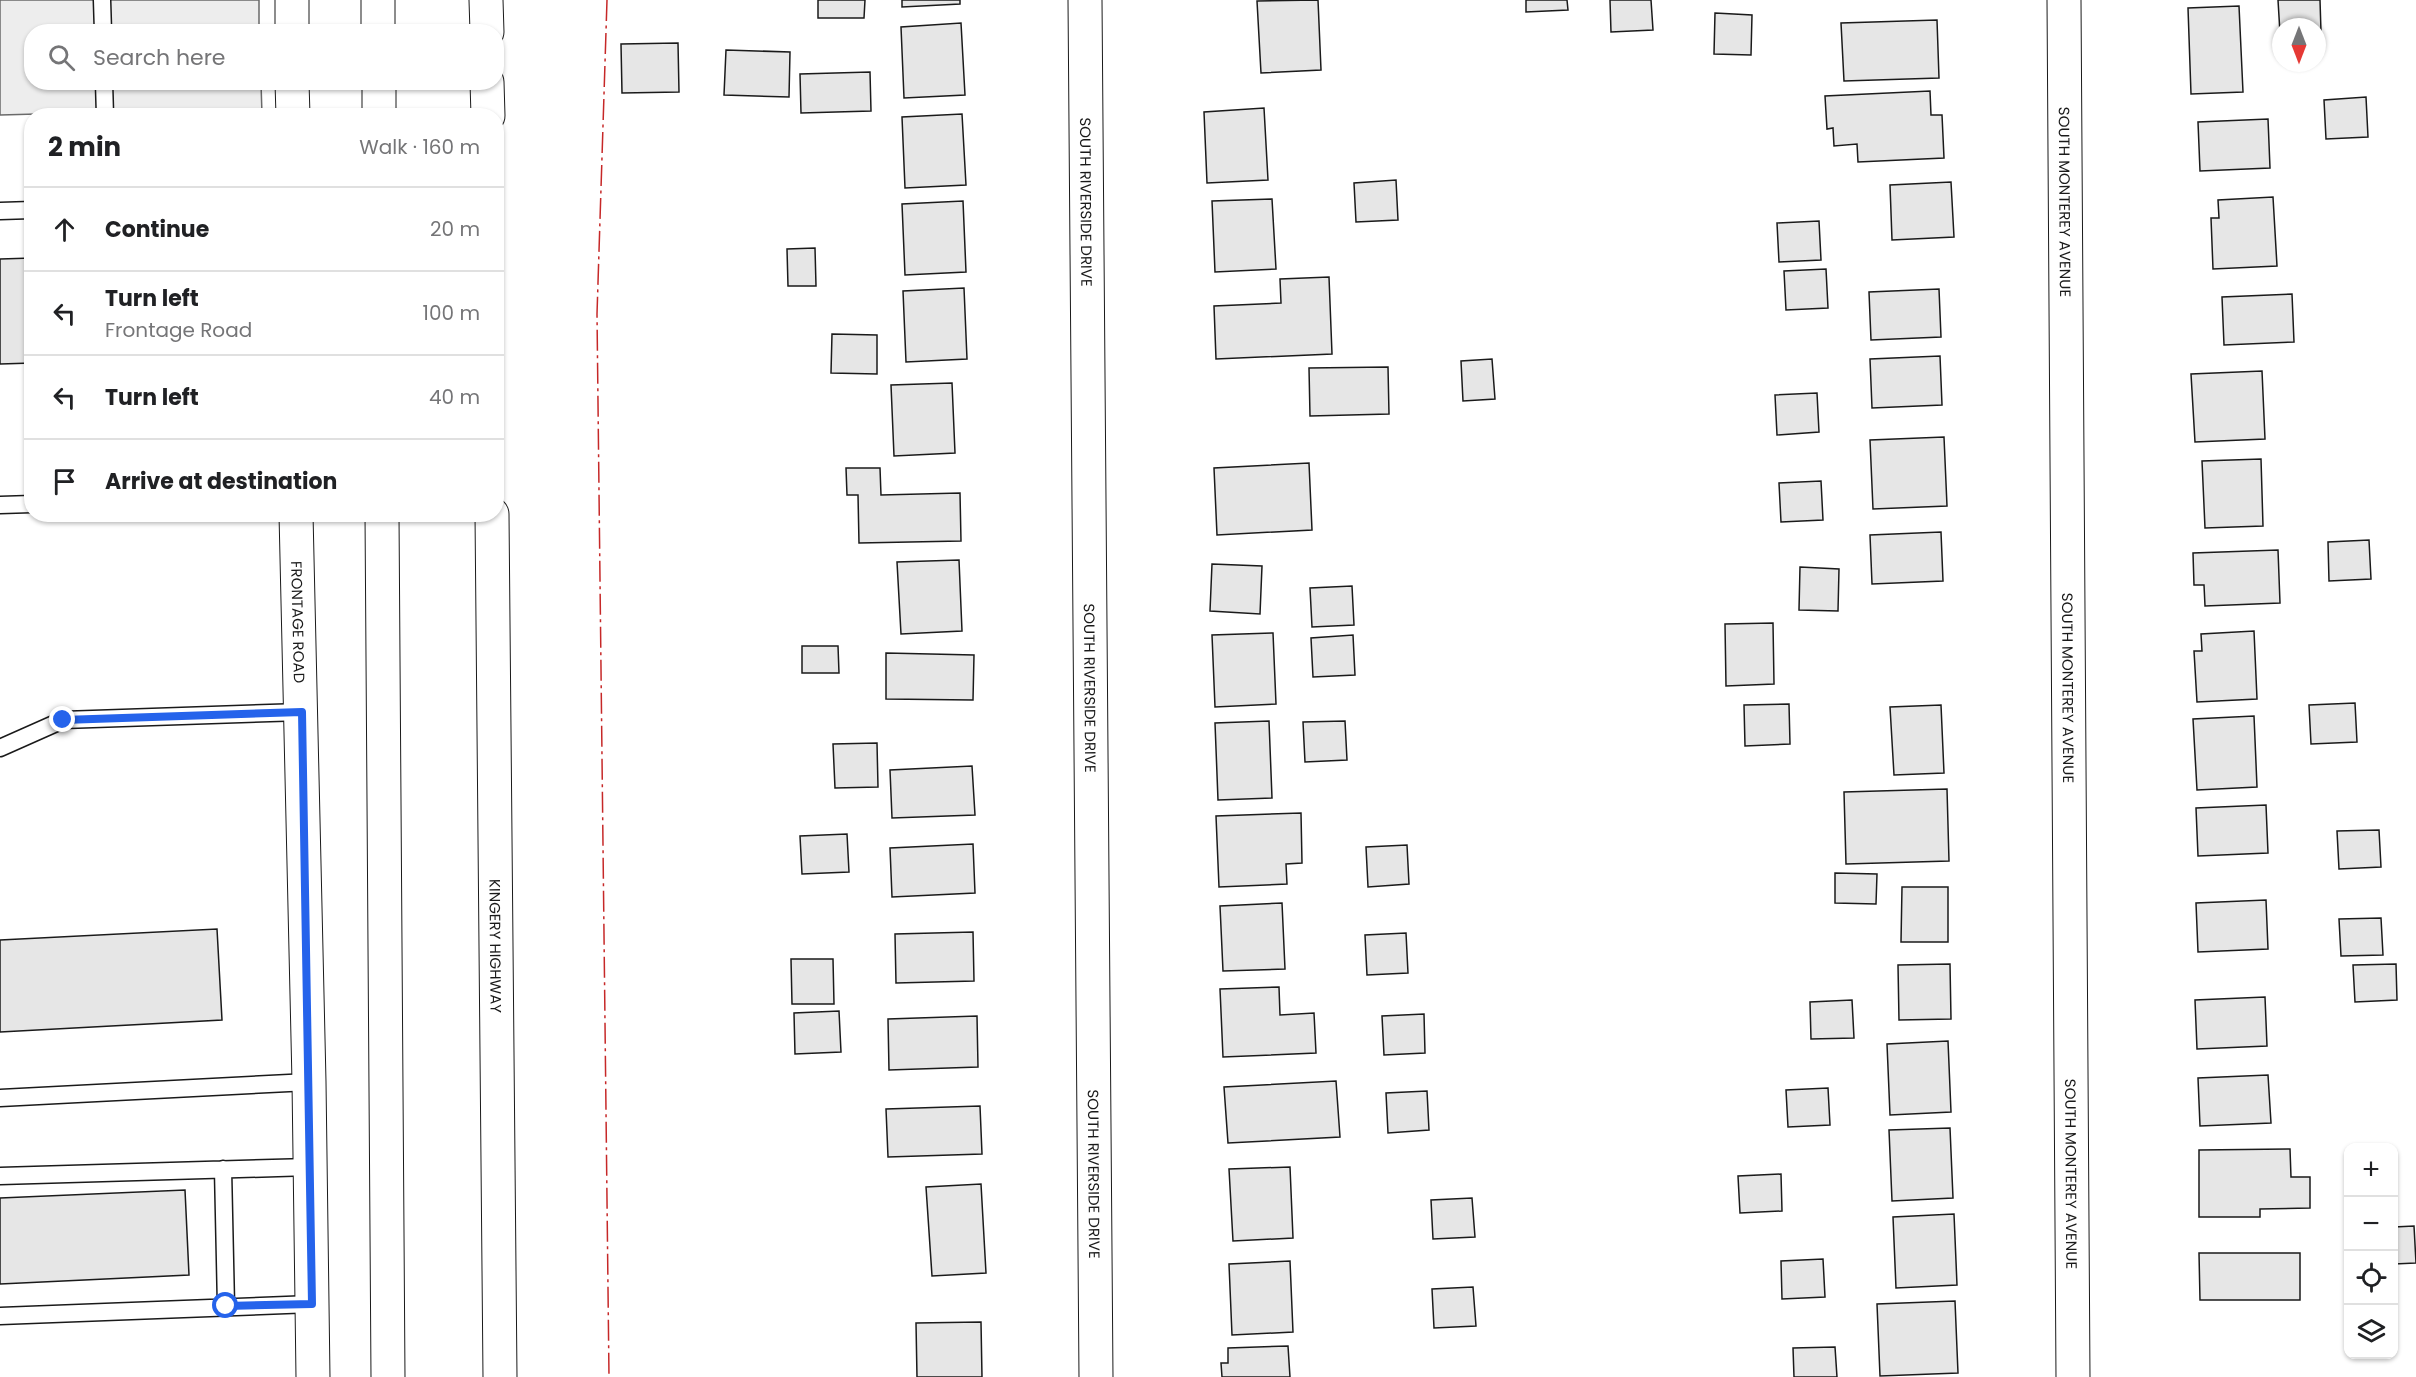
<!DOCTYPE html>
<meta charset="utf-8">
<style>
:root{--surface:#fff;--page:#f6f6f6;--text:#202124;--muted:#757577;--line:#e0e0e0}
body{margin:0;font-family:Poppins,sans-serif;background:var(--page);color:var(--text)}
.controls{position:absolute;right:18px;bottom:18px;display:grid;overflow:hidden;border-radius:12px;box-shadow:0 2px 4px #0004}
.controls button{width:54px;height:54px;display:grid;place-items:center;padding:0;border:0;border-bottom:2px solid var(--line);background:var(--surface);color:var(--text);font:30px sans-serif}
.compass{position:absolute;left:2272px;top:18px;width:54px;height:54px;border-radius:50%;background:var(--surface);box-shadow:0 2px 4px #0004;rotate:180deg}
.stop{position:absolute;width:18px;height:18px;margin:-14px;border:4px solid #2563eb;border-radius:50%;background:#fff}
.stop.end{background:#2563eb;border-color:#fff;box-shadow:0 2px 6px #0008}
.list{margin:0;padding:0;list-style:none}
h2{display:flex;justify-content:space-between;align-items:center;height:78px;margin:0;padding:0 24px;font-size:26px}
h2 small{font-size:20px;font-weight:400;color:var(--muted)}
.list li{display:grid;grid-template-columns:39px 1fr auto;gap:18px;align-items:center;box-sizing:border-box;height:84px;padding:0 24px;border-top:2px solid var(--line)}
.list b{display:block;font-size:22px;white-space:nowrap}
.list p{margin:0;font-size:20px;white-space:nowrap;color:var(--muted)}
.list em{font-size:20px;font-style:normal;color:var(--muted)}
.icon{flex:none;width:33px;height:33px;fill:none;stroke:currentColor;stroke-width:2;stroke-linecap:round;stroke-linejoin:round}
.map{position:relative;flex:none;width:2416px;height:1377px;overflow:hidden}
.search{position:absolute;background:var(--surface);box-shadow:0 2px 4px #0004;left:24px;top:24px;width:480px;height:66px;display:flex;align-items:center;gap:15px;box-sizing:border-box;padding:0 21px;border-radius:24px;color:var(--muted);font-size:22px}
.panel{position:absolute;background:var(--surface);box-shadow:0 2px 4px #0004;left:24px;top:108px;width:480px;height:414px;border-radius:24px}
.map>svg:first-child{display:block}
.built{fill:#ededed;stroke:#6a6a6a;stroke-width:1.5}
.building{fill:#e6e6e6;stroke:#1a1a1a;stroke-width:1.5}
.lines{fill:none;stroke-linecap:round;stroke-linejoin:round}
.lane-casing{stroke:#1a1a1a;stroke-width:19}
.street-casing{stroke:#1a1a1a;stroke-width:35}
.highway-casing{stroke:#1a1a1a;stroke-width:35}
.lane{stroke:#fff;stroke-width:16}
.street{stroke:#fff;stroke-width:33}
.highway{stroke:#fff;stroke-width:33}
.power{stroke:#c62828;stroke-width:1.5;stroke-dasharray:21 4.5 3 4.5;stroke-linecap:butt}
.route{stroke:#2563eb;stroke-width:8}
.labels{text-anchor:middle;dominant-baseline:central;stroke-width:4.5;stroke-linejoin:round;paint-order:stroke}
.street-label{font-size:15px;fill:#1a1a1a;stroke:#fff}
</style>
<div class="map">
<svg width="2416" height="1377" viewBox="0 0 2416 1377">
<rect width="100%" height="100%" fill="#fff"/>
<path class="built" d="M0,0h259v31l-227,1v50l229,1 1,32 -188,1v-3l-74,2z"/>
<path class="building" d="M818,0h47l-1,18h-46z
M902,0h58v4l-58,3z
M1318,0l3,70 -60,3 -4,-72z
M1526,0h41l1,10 -42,2z
M1610,0h41l2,30 -42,2z
M2278,0h42l1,32h-4v-5h-36l-1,6z
M2239,6l4,86 -52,2 -3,-86z
M1715,13l37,2 -1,40 -37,-1z
M1937,20l2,58 -95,3 -3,-58z
M961,23l4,72 -61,3 -3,-71z
M678,43l1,49 -57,1 -1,-49z
M726,50l64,2 -1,45 -65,-2z
M870,72l1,39 -70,2 -1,-39z
M1930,91l1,24h11l2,43 -86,4 -1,-18 -23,2 -1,-18 -6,1 -2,-33z
M2366,97l2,40 -42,2 -2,-39z
M1264,108l4,72 -61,3 -3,-71z
M962,114l4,71 -61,3 -3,-71z
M2268,119l2,49 -70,3 -2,-49z
M1396,180l2,40 -42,2 -2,-39z
M1951,182l3,55 -62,3 -2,-55z
M2273,197l4,69 -64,3 -2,-51h8l-1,-18z
M1272,199l4,70 -61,3 -3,-71z
M963,201l3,71 -61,3 -3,-71z
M1819,221l2,39 -42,2 -2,-39z
M815,248l1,38h-28l-1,-37z
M32,258v105l-32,1v-105z
M1826,269l2,39 -42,2 -2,-39z
M1329,277l3,77 -116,5 -2,-53 67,-3 -1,-24z
M964,288l3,71 -61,3 -3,-71z
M1939,289l2,48 -70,3 -2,-48z
M2292,294l2,48 -70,3 -2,-48z
M832,334l45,1v39l-46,-1z
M1940,356l2,49 -70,3 -2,-49z
M1492,359l3,40 -32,2 -2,-40z
M1388,367l1,47 -79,2 -1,-48z
M2262,371l3,68 -70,3 -4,-68z
M952,383l3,70 -61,3 -3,-71z
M1817,393l2,39 -42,3 -2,-40z
M1944,437l3,69 -74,3 -3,-69z
M2261,459l2,67 -58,2 -3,-67z
M1309,463l3,67 -95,5 -3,-67z
M846,468h34l1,27 79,-2 1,48 -102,2 -1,-48h-11z
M1821,481l2,39 -42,2 -2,-39z
M1941,532l2,49 -71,3 -2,-49z
M2369,540l2,39 -42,2 -1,-39z
M2278,550l2,53 -75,3 -1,-21h-10l-1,-32z
M959,560l3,71 -61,3 -4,-72z
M1212,564l50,2 -2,48 -50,-3z
M1800,567l39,2 -1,42 -39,-1z
M1352,586l2,39 -42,2 -2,-39z
M1773,623l1,61 -48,2 -1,-62z
M2254,631l3,68 -60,3 -3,-51h8l-1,-17z
M1273,633l3,71 -61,3 -3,-72z
M1353,635l2,40 -42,2 -2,-39z
M802,646h36l1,27h-37z
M886,653l88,2 -1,45 -87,-1z
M2355,703l2,39 -46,2 -2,-39z
M1789,704l1,40 -45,2 -1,-41z
M1941,705l3,68 -50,2 -4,-68z
M2254,716l3,71 -60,3 -4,-71z
M1269,721l3,77 -54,2 -3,-77z
M1345,721l2,39 -42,2 -2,-40z
M877,743l1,44 -43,1 -2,-44z
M972,766l3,49 -83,3 -2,-48z
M1947,789l2,72 -103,3 -2,-72z
M2266,805l2,48 -70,3 -2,-48z
M1301,813l1,50 -16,1 1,20 -68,3 -3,-71z
M2379,830l2,37 -42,2 -2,-38z
M847,834l2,38 -47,2 -2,-38z
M973,844l2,49 -83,4 -2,-49z
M1407,845l2,39 -41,3 -2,-40z
M1835,873l42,1 -1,30 -41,-1z
M1902,887h46v55h-47z
M2266,900l2,49 -70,3 -2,-49z
M1282,903l3,66 -62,2 -3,-65z
M2381,918l2,37 -42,1 -2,-37z
M217,929l5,91 -222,12v-92z
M973,932l1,49 -78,2 -1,-49z
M1406,933l2,40 -41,2 -2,-40z
M791,959h42l1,45h-42z
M1950,964l1,55 -52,1 -1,-55z
M2396,964l1,36 -42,2 -2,-37z
M1279,987l1,28 34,-2 2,40 -93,4 -3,-68z
M2265,997l2,49 -70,3 -2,-49z
M1852,1000l2,38 -43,1 -1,-37z
M839,1011l2,41 -46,2 -1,-41z
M1424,1014l1,39 -41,2 -2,-39z
M977,1016l1,51 -89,3 -1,-51z
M1948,1041l3,71 -61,3 -3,-71z
M2268,1075l3,48 -71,3 -2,-48z
M1336,1081l4,56 -112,6 -4,-56z
M1828,1088l2,37 -42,2 -2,-37z
M1427,1091l2,39 -41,3 -2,-40z
M980,1106l2,48 -94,3 -2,-48z
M1950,1128l3,70 -61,3 -3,-71z
M2290,1149l1,28h19v31l-50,1v8h-61v-67z
M1290,1167l3,71 -60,3 -4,-72z
M1781,1174l1,37 -42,2 -2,-37z
M981,1184l5,89 -54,3 -6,-89z
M185,1190l4,85 -189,9v-86z
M1472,1198l3,39 -42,2 -2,-39z
M1954,1214l3,71 -61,3 -3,-71z
M2414,1226l2,37 -22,1v-37z
M2199,1253h101v47h-100z
M1823,1259l2,38 -43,2 -1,-38z
M1290,1261l3,71 -61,3 -3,-71z
M1473,1287l3,39 -42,2 -2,-39z
M1955,1301l3,72 -78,3 -3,-72z
M981,1322l1,55h-65l-1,-54z
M1288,1346l2,31h-68l-1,-14h7v-15z
M1835,1347l2,30h-43l-1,-29z"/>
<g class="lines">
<g class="lane-casing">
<path id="lane" d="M102,0l1,32
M104,82l1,34
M0,211l32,-1
M0,505l32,-1
M0,748l63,-28 239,-8
M0,1098l309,-16
M223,1169l3,137
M0,1176l310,-9
M0,1316l312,-12"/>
</g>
<g class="street-casing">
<g id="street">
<path d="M292,0v32"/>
<path id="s1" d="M1085,0l11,1377"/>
<path id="s2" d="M2064,0l9,1377"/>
<path d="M292,82l1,34"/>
<path id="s3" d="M296,514l13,568 4,295"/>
</g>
</g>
<g class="highway-casing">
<g id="highway">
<path d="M378,0v32"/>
<path d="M486,0l1,32"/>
<path d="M379,82v34"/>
<path d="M487,82l1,34"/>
<path d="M382,514l6,863"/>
<path id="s4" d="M492,514l8,863"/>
</g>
</g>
<use href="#lane" class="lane"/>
<use href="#street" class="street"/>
<use href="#highway" class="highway"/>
<path class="power" d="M607,0l-10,314 12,1063"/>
</g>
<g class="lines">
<path class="route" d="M63,720l239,-8 10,592 -86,2"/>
</g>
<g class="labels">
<g class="street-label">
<text stroke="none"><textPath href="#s1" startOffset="202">SOUTH RIVERSIDE DRIVE</textPath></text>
<text stroke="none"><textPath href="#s2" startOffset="202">SOUTH MONTEREY AVENUE</textPath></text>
<text stroke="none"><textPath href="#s3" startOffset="108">FRONTAGE ROAD</textPath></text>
<text stroke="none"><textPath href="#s1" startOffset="688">SOUTH RIVERSIDE DRIVE</textPath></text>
<text stroke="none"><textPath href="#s2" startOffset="688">SOUTH MONTEREY AVENUE</textPath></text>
<text stroke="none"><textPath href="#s4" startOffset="432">KINGERY HIGHWAY</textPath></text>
<text stroke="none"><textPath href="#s1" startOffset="1174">SOUTH RIVERSIDE DRIVE</textPath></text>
<text stroke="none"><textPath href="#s2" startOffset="1174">SOUTH MONTEREY AVENUE</textPath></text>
</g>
</g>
</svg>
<div class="controls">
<button>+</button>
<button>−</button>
<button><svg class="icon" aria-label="locate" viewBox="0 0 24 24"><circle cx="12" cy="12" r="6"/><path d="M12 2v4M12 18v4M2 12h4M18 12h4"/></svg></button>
<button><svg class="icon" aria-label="layers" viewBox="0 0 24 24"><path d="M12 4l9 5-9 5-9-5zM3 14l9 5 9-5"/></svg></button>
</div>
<svg class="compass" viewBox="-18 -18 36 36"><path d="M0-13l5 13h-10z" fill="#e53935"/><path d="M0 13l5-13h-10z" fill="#757577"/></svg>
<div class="stop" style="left:226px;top:1306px"></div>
<div class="stop end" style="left:63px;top:720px"></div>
<div class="search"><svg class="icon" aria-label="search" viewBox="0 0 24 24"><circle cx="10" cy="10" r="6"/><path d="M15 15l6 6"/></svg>Search here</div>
<section class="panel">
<h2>2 min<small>Walk · 160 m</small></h2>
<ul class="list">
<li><svg class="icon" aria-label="ahead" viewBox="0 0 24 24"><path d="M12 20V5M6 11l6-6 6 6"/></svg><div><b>Continue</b></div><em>20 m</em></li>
<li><svg class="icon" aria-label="left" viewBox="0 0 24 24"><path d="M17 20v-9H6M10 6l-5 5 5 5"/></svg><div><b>Turn left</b><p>Frontage Road</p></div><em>100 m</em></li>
<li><svg class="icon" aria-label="left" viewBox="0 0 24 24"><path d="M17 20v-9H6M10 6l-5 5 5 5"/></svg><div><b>Turn left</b></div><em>40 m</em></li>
<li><svg class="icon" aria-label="arrive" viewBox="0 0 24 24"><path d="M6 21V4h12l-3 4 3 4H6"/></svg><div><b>Arrive at destination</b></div></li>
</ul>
</section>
</div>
